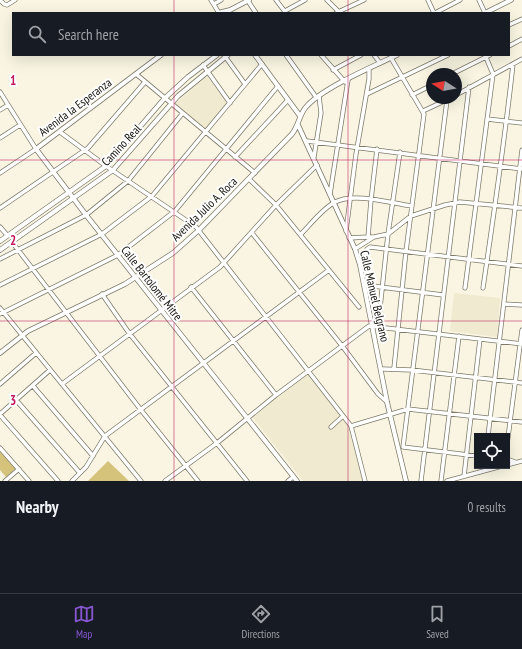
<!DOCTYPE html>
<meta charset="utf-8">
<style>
:root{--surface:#171b24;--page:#242831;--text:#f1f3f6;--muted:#9ea1a6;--line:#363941;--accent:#8657d0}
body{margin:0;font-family:"PT Sans Narrow",sans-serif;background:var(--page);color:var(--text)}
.controls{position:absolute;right:12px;bottom:12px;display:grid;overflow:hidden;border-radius:0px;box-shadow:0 4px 16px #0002}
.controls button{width:36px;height:36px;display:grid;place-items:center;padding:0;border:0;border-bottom:1px solid var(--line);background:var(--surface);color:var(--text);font:20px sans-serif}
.compass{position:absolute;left:426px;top:68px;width:36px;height:36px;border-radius:50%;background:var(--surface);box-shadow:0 4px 16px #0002;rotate:281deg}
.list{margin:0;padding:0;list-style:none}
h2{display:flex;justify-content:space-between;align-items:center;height:52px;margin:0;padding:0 16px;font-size:17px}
h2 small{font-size:13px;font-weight:400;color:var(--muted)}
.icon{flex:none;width:22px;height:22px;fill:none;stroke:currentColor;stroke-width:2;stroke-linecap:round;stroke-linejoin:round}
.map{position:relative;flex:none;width:522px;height:481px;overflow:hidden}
.search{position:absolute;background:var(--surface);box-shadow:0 4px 16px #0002;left:12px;right:12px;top:12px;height:44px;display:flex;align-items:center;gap:10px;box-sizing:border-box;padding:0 14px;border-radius:0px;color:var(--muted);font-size:15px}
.sheet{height:112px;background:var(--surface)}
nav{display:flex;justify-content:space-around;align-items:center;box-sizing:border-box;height:56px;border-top:1px solid var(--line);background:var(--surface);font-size:11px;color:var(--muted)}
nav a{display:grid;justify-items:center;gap:2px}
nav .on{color:var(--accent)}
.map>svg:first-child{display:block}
.built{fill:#f0ead0}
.green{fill:#d5c27b}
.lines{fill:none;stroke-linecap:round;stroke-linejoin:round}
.minor-casing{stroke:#7e7a6a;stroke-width:5}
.tertiary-casing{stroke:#7e7a6a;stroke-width:5.5}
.minor{stroke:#fff;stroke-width:3.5}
.tertiary{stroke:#fff;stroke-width:4}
.grid{fill:none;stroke:#c2185b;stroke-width:1;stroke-opacity:0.55}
.labels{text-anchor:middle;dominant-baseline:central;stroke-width:4;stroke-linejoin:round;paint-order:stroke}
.street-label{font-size:12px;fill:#13120b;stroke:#fff}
.grid-label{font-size:13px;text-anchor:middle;font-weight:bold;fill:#c2185b;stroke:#fff;stroke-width:4;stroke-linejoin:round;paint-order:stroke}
</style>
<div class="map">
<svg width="522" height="481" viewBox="0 0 522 481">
<rect width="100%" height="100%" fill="#f9f5e2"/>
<path class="built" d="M207,76l20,26 -22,28 -30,-26z
M454,293l46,5 -3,39 -47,-6z
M308,374l41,53 14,54h-60l-51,-64z"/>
<path class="green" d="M0,449l16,19 -10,9 -6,-7z
M108,461l21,20h-41z"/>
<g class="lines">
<g class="minor-casing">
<path id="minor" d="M0,0l4,4 3,1 8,-5
M211,0l8,13
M276,0l10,13
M327,0l12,12
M428,0l6,13
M479,0l6,13
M248,1l8,12
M214,4l7,-4
M285,11l20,-11
M336,13l28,-13
M435,13l25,-13
M509,25l13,-6
M509,46l13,-7
M224,55l21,29
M286,55l30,42
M321,55l24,27
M374,55l6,8
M391,58l33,56 -18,137 -12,117
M203,65l27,38
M333,70l28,-15
M136,74l119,99
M452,74l38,-19
M0,92l36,57 -36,24
M367,94l81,-39
M412,95l20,-10
M456,95l66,-36
M0,110l8,-5
M423,111l28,-13
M487,119l35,4
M60,132l46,34 90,61 155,199 14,55
M0,138l20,-13
M307,141l215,28
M235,157l53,-57
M314,157l7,-44 -2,-17
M249,179l27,26 83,102
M330,194l18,-114
M0,208l88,-60 57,-66
M0,227l7,8
M346,231l10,-77 13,-75v-10
M252,233l91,114 35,47 9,8
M301,234c10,-10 21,-25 34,-32 19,-10 55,1 77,4
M374,237h-6l3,-37 6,-51
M349,238l19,-1
M12,242l129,168 57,71
M355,249l19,-12 14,-3 23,-18 34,-11 15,-3 62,6
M0,259l86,-44 42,-34 54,-67
M365,262l2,-13 3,-2 152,19
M0,285l102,-51 50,-38 110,-132
M365,285l78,10
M191,287l85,108
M465,288l28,-214 -8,-19
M483,288c11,-75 22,-149 30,-224
M102,294l27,39 118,148
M504,304l18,1
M0,308l141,173
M0,314l118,-59 57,-44 103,-125
M378,327l10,-93 12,-82
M382,369l30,1 110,13
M0,384l36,-31
M62,384l158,-117 56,-62 41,-40
M33,386l60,70
M16,400l64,73
M0,414l50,-44
M0,415l58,66
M351,426l57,-17 114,13
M331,427l12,-11
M488,436l34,-286
M507,445l15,-115
M403,447l44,-347
M403,447l74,9
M0,448l29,33
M507,459l8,3
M507,465l15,-4
M464,476l16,-137
M5,481l14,-12
M72,481l14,-14 19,-31 224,-166
M165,481l52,-38 59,-48 93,-69 153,18
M288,481l5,-4
M421,481l48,-394
M441,481l18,-145
M447,481l55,-15"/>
</g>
<g class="tertiary-casing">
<path id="tertiary" d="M218,13l12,-3 19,-10
M485,13l26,-13
M161,55l-125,94 50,66 211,266
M255,55l45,61
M298,125l57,124 5,16 27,137 19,79
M0,241l106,-75 58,-67 24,-22 29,-22
M0,250l113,-80 65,-74 50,-41
M0,353l28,-22 97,-47 48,-31 26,-23 93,-96c7,-9 7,-19 14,-27 16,-19 68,-41 91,-52"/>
</g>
<use href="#minor" class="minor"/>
<use href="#tertiary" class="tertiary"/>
</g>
<path class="grid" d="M174,0v13M348,0v13M174,55v426M348,55v426M0,160h522M0,321h522"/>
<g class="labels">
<g class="street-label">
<text transform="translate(75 107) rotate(-37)">Avenida la Esperanza</text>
<text transform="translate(121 145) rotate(-47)">Camino Real</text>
<text transform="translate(204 209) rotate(-44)">Avenida Julio A. Roca</text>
<text transform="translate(152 283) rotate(52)">Calle Bartolomé Mitre</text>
<text transform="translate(375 296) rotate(77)">Calle Manuel Belgrano</text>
</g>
</g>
<g class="grid-label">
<text x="13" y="85">1</text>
<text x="13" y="245">2</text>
<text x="13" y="405">3</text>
</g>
</svg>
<div class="controls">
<button><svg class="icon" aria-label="locate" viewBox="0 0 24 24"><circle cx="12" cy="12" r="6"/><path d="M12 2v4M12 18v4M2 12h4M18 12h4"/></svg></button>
</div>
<svg class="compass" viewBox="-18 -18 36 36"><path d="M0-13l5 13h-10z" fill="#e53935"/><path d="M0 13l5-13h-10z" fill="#9ea1a6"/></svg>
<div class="search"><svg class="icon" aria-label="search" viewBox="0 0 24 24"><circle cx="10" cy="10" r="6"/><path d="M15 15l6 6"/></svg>Search here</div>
</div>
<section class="sheet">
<h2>Nearby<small>0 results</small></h2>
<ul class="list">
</ul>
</section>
<nav>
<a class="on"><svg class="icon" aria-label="map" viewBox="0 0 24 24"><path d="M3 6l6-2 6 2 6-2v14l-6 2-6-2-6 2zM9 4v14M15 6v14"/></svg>Map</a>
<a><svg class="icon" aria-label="directions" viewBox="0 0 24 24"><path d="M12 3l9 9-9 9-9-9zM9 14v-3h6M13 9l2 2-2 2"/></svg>Directions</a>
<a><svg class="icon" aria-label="saved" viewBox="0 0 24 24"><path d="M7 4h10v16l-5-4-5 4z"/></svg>Saved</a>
</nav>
